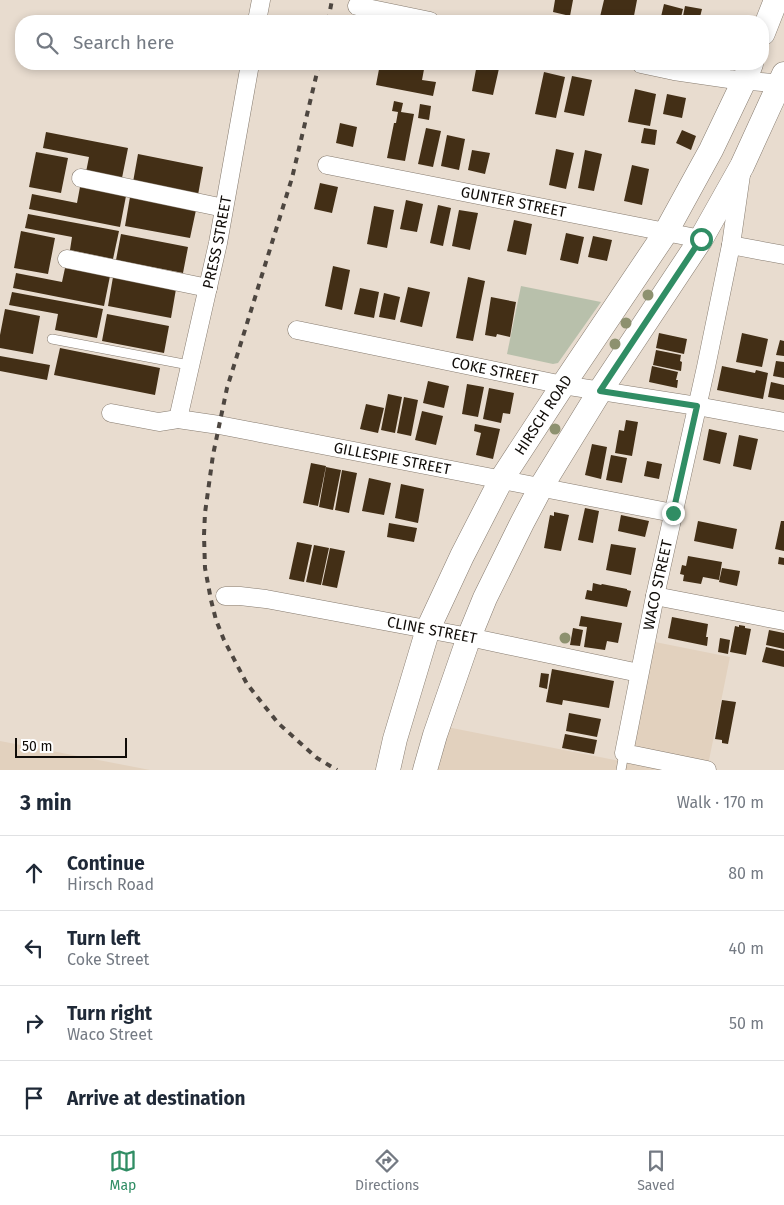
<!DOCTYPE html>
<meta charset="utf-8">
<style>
:root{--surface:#fff;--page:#f2f2f3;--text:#1f2937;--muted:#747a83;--line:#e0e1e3;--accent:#308d64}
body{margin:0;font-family:"Fira Sans",sans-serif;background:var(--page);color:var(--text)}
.scale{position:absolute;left:15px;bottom:12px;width:112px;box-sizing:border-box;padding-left:5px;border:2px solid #100c08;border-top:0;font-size:14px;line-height:18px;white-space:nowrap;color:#100c08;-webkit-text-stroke:4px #fff;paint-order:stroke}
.stop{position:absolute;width:15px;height:15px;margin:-11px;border:4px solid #308d64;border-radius:50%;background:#fff}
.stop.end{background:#308d64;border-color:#fff;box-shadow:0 1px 5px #0008}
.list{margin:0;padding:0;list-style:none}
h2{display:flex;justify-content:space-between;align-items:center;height:65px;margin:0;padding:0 20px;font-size:21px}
h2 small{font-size:16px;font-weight:400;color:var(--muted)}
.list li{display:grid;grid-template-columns:32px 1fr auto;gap:15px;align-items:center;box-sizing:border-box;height:75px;padding:0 20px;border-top:1px solid var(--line)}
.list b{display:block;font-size:19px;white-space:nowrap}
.list p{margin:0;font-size:16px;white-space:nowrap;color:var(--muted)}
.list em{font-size:16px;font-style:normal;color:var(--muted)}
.icon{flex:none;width:28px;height:28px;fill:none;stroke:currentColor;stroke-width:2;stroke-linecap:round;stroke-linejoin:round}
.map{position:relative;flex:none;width:784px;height:770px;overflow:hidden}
.search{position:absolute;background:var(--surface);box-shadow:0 2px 8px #0003;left:15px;right:15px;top:15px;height:55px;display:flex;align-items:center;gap:12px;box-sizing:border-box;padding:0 18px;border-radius:20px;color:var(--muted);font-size:19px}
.sheet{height:365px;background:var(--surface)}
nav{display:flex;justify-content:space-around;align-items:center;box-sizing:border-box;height:70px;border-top:1px solid var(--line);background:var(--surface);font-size:14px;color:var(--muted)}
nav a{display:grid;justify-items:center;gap:2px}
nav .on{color:var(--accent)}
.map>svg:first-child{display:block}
.built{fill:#e2d1be}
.green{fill:#b8c0ab}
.building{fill:#432f16}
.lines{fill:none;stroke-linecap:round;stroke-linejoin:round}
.lane-casing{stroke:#867b6f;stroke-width:10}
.street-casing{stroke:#867b6f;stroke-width:19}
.secondary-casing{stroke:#867b6f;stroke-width:25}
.lane{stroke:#fff;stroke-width:9}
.street{stroke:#fff;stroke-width:18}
.secondary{stroke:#fff;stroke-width:24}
.rail{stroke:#4d4640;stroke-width:4;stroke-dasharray:6 6;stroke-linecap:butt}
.tree{fill:#8d916f}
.route{stroke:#308d64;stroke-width:6}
.labels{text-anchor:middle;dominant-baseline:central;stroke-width:5;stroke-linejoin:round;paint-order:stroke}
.street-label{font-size:15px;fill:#100c08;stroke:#fff}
</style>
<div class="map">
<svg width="784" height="770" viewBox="0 0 784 770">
<rect width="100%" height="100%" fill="#e8dccf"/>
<path class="built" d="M655,642l75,15 -23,113h-270l10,-43 183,36z
M0,741l150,29h-150z"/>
<path class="green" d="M521,286l80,16 -43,61 -5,1 -46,-10z"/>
<path class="building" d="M555,0h18l-3,16 -17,-4z
M604,0h33l-4,21h-34z
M664,4l19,5 -3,12h-20z
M685,6l17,3 -3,12h-17z
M380,64h17l6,1v-1h22l-3,16 14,2 -3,14 -57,-11z
M477,64h23l-7,31 -21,-4z
M544,72l21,5 -9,41 -21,-4z
M572,76l20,4 -8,36 -20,-4z
M635,89l21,5 -6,32 -22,-4z
M667,94l19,4 -4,20 -19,-4z
M394,101l9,2 -2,9 13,2 -9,47 -18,-3 7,-35h2l2,-11 -6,-1z
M420,104l11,2 -2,14 -11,-2z
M340,123l17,4 -4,20 -17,-4z
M426,128l15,3 -8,36 -15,-3z
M644,128l13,2 -2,15 -14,-2z
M682,130l14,6 -5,14 -15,-7z
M46,132l82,16 -6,30 -36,-6 3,-15 -46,-9z
M447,135l18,4 -6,31 -18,-4z
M556,149l18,4 -8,36 -17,-4z
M472,150l18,3 -5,21 -17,-4z
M585,150l17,4 -8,37 -16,-3z
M36,152l32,6 -7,35 -32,-6z
M138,154l65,13 -5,28 -65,-13z
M632,165l17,4 -7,36 -18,-4z
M320,183l18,4 -6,26 -18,-4z
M80,187l46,9 -6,31 -91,-18 3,-15 45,9z
M130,197l66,13 -6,28 -65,-12z
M406,200l17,4 -6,28 -17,-3z
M438,205l13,3 -8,38 -13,-3z
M374,206l20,4 -7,38 -20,-4z
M459,210l19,3 -8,37 -18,-4z
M28,214l91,17 -6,28 -43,-9 2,-13 -47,-9z
M514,220l18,4 -6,31 -19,-4z
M21,231l34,7 -7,36 -34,-6z
M566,233l18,4 -6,27 -18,-4z
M121,234l67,13 -5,26 -67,-13z
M593,236l19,4 -5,21 -19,-4z
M333,266l17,4 -8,40 -17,-4z
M65,268l45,8 -6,30 -91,-18 3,-15 46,9z
M113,277l63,12 -5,29 -63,-12z
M468,277l17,4 -12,60 -17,-3z
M408,287l22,5 -8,35 -22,-5z
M360,288l19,4 -5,26 -20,-4z
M12,292l91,17 -6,29 -42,-8 3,-16 -49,-9z
M384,293l16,4 -5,23 -16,-3z
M491,297l25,5 -6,35 -13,-3 -1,3 -11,-2z
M5,309l35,7 -7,38 -33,-6v-13z
M107,314l62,12 -5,27 -62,-12z
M659,333l28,6 -3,15 -28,-6z
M742,333l26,6 -6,28 -26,-5z
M780,340l4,1v15l-8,-1z
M60,348l100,20 -5,27 -101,-20z
M656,350l25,5 -1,6 2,1 -1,9 -28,-6z
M0,356l50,9 -3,15 -47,-9z
M776,361l8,1v16l-11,-2z
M652,366l26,6 -2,8h2l-1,8 -28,-6z
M722,366l33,7 1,-3 12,3 -5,26 -46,-9z
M428,381l21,5 -5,22 -21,-5z
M771,382l13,3v15l-16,-3z
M467,384l17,3 -6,30 -16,-3z
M489,388l25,5 -4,21 -7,-1 -2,10 -18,-4z
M388,394l14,3 -7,36 -14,-3z
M404,397l14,3 -7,36 -14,-3z
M366,404l18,4 -6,25 -18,-4z
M422,411l21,5 -7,29 -21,-5z
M626,420l12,2 -6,34 -17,-3 4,-23 5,1z
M475,424l25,5 -7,30 -17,-4 5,-22 -7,-2z
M709,429l18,4 -7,31 -17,-4z
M739,435l19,4 -7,31 -18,-4z
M592,444l15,3 -6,32 -16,-4z
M611,455l16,3 -5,25 -16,-3z
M647,461l15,3 -3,15 -15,-3z
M311,463l15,3 -8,40 -15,-3z
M326,467l15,3 -8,40 -14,-3z
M342,470l15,3 -8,40 -14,-3z
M369,478l22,5 -7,32 -22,-4z
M401,484l23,5 -6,34 -23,-5z
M585,508l14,3 -6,32 -15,-3z
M554,512l15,3 -8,36 -17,-3 6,-33 4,1z
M621,515l28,6 -4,16 -27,-6z
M698,521l39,8 -4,20 -39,-8z
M781,521h3v30l-9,-2z
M389,523l28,5 -3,14 -27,-5z
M297,542l15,3 -8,37 -15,-3z
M611,544l25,4 -5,27 -25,-5z
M314,545l15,3 -8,37 -15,-3z
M330,548l15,3 -8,37 -15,-3z
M688,556l34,6 -3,18 -16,-3 -2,7 -18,-3 1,-6 -4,-1 2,-9 4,1z
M779,557l5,1v7l-6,-1z
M722,568l18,3 -3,15 -18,-4z
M593,583l8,2 1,-1 25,5v1l4,1 -4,16 -42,-8 2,-9 5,1z
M581,616l41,7 -4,20 -11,-2 -2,9 -21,-3 3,-20 -8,-1z
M672,617l36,7 -2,13h2l-1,9 -39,-8z
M739,625l6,1v2l6,1 -5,26 -16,-3 5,-26 4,1z
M573,628l10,2 -3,16 -10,-1z
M769,630l15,3v16l-18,-4z
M720,638l10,2 -2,14 -10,-2z
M766,647l18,4v16l-22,-5z
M552,669l62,12 -5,27 -46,-8 -1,5 -16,-3z
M541,673l8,1 -2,15 -8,-2z
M722,700l14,2 -8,42 -6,-1v-3l-7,-1z
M569,713l32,6 -4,18 -31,-6z
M565,734l32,6 -3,14 -32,-6z"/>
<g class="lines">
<g class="lane-casing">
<path id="lane" d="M52,339l137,26
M621,770l3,-17"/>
</g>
<g class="street-casing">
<g id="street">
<path d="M357,6l73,15"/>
<path d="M257,21l4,-21"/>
<path d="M641,64l33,7 55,8 55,5"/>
<path id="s1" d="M327,165l374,74"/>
<path d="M81,178l143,30"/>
<path d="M731,245l53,10"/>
<path d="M67,259l141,29"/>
<path id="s2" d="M297,330l266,55 134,21 87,16"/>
<path id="s3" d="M111,413l48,9 19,-3 41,6 454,88"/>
<path id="s4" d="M178,419l40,-176 32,-179"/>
<path id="s5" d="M225,596h15l26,3 203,38 170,36"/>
<path d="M655,596l129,25"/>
<path id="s6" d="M707,770l-83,-17 31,-157 51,-229 25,-122 10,-70"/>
</g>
</g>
<g class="secondary-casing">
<g id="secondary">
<path d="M763,33l13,-33"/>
<path id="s7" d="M388,770l7,-31 33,-110 34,-73 39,-76 62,-95 103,-153 45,-82 33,-69 7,-17"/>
<path d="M425,770l10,-35 34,-98 16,-39 37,-75 19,-36 59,-96 101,-152 41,-73 42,-92"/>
</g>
</g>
<use href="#lane" class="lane"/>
<use href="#street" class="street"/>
<use href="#secondary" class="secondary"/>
<path class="rail" d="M328,21l4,-21
M319,64l-27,114 -65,210 -14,67 -8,58 -1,22 1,33 6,32 5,20 8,20 23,44 31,39 39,35 20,12"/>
</g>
<g class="tree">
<circle cx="648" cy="295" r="5.5"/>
<circle cx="626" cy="323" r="5.5"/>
<circle cx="615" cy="344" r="5.5"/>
<circle cx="555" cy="429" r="5.5"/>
<circle cx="565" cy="638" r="5.5"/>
</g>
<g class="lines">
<path class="route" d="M673,513l24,-107 -97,-15 101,-152"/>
</g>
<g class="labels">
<g class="street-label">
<text stroke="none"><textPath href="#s1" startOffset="190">GUNTER STREET</textPath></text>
<text stroke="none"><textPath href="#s4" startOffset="181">PRESS STREET</textPath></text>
<text stroke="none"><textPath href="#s2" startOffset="202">COKE STREET</textPath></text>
<text stroke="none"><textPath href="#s7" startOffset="390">HIRSCH ROAD</textPath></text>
<text stroke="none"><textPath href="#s3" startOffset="286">GILLESPIE STREET</textPath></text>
<text stroke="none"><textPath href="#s6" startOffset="256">WACO STREET</textPath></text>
<text stroke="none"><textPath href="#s5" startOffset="210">CLINE STREET</textPath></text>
</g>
</g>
</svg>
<div class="scale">50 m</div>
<div class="stop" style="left:701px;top:239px"></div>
<div class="stop end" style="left:673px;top:513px"></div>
<div class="search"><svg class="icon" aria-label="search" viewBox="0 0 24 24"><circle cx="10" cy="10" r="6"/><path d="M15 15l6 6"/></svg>Search here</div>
</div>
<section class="sheet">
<h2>3 min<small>Walk · 170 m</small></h2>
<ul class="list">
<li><svg class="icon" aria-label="ahead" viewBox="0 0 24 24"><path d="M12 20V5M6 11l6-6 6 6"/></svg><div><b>Continue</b><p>Hirsch Road</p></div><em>80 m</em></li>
<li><svg class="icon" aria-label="left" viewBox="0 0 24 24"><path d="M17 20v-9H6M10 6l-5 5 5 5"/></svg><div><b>Turn left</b><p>Coke Street</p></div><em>40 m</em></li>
<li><svg class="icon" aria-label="right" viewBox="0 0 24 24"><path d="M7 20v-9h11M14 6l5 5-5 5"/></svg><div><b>Turn right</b><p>Waco Street</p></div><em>50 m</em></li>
<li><svg class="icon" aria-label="arrive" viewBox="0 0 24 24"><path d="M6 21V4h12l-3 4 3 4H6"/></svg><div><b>Arrive at destination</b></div></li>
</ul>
</section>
<nav>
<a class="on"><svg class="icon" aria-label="map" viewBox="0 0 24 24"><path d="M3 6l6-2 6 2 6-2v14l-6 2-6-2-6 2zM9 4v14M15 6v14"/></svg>Map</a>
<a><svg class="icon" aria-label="directions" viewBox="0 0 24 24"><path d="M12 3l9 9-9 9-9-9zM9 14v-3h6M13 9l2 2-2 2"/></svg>Directions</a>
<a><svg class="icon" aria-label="saved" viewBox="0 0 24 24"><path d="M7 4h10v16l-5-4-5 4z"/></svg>Saved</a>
</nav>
